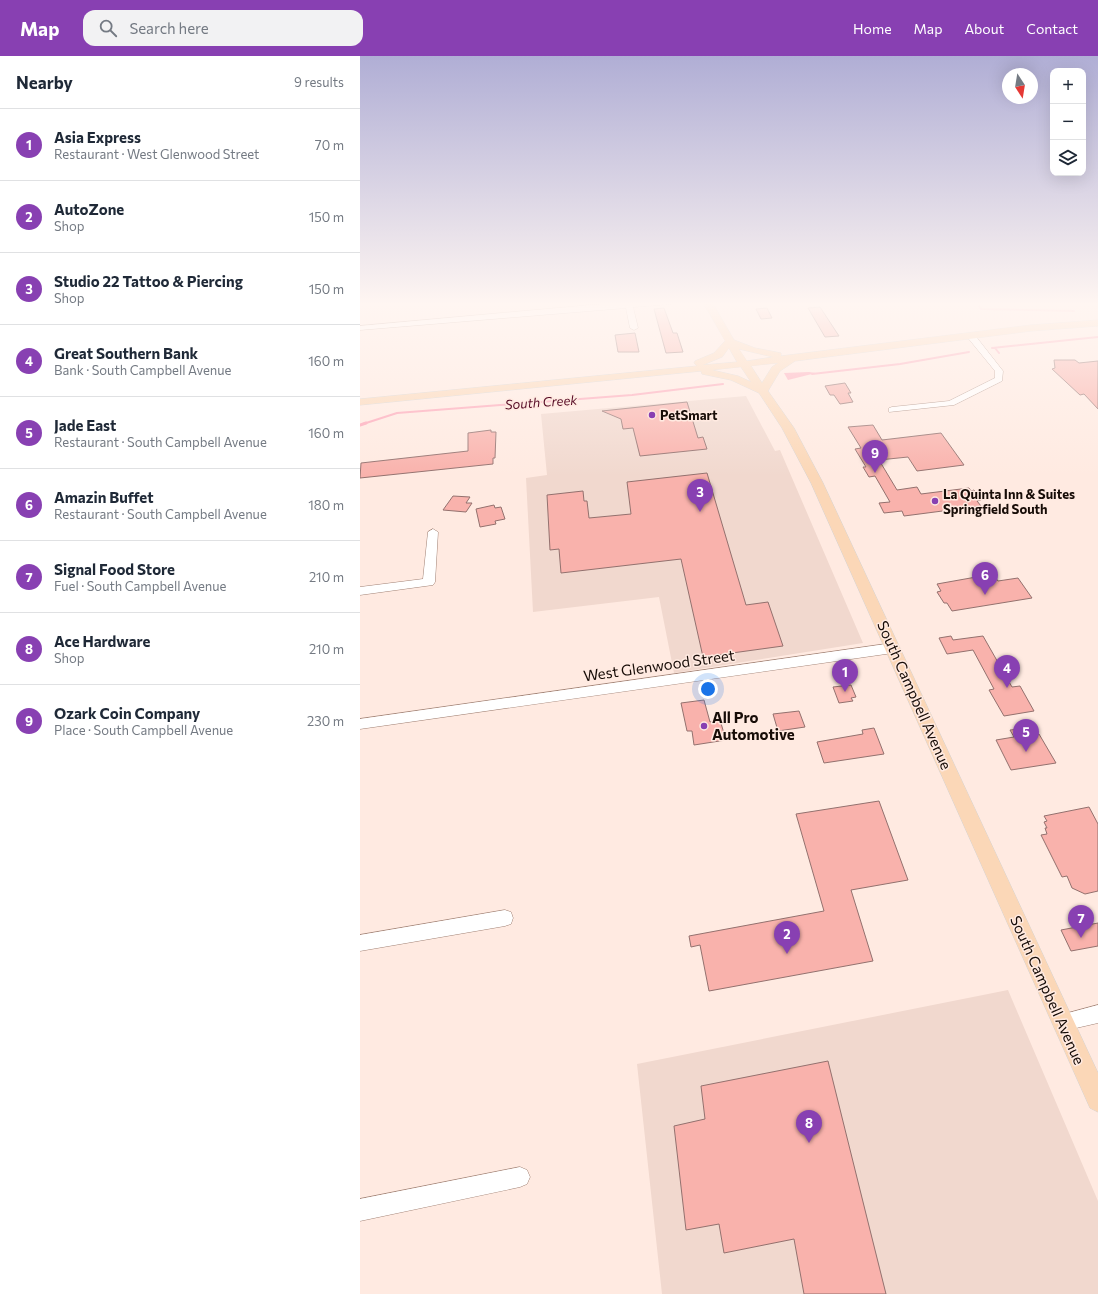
<!DOCTYPE html>
<meta charset="utf-8">
<style>
:root{--surface:#fff;--page:#f2f2f3;--text:#1f2937;--muted:#747a83;--line:#e0e1e3;--accent:#8840b2}
body{margin:0;font-family:Commissioner,sans-serif;background:var(--page);color:var(--text)}
.controls{position:absolute;right:12px;top:12px;display:grid;overflow:hidden;border-radius:8px;box-shadow:0 4px 16px #0002}
.controls button{width:36px;height:36px;display:grid;place-items:center;padding:0;border:0;border-bottom:1px solid var(--line);background:var(--surface);color:var(--text);font:20px sans-serif}
.compass{position:absolute;left:642px;top:12px;width:36px;height:36px;border-radius:50%;background:var(--surface);box-shadow:0 4px 16px #0002;rotate:168deg}
.you{position:absolute;left:348px;top:633px;width:14px;height:14px;margin:-10px;border:3px solid #fff;border-radius:50%;background:#1a73e8;box-shadow:0 0 0 6px #1a73e833}
.badge{display:grid;place-items:center;width:26px;height:26px;border-radius:50%;background:var(--accent);color:#fff;font-size:13px;font-weight:700}
.pin{position:absolute;translate:-50% -33px;filter:drop-shadow(0 1px 2px #0008)}
.pin::after{content:'';position:absolute;top:21px;width:14px;height:12px;background:inherit;clip-path:polygon(0 0,100% 0,50% 100%)}
.list{margin:0;padding:0;list-style:none}
h2{display:flex;justify-content:space-between;align-items:center;height:52px;margin:0;padding:0 16px;font-size:17px}
h2 small{font-size:13px;font-weight:400;color:var(--muted)}
.list li{display:grid;grid-template-columns:26px 1fr auto;gap:12px;align-items:center;box-sizing:border-box;height:72px;padding:0 16px;border-top:1px solid var(--line)}
.list b{display:block;font-size:15px;white-space:nowrap}
.list p{margin:0;font-size:13px;white-space:nowrap;color:var(--muted)}
.list em{font-size:13px;font-style:normal;color:var(--muted)}
.icon{flex:none;width:22px;height:22px;fill:none;stroke:currentColor;stroke-width:2;stroke-linecap:round;stroke-linejoin:round}
.map{position:relative;flex:none;width:738px;height:1238px;overflow:hidden}
header{display:flex;align-items:center;gap:24px;box-sizing:border-box;height:56px;padding:0 20px;background:var(--accent);color:#fff}
header strong{font-size:19px}
nav{display:flex;gap:22px;margin-inline-start:auto;font-size:14px}
.search{width:280px;height:36px;background:var(--page);display:flex;align-items:center;gap:10px;box-sizing:border-box;padding:0 14px;border-radius:12px;color:var(--muted);font-size:15px}
main{display:flex}
aside{flex:1;background:var(--surface)}
.map>svg:first-child{display:block}
.built{fill:#f1d8ce}
.water{fill:#fda6b8}
.lines{fill:none;stroke-linecap:round;stroke-linejoin:round}
.stream-far1{stroke:#fda6b8;stroke-width:2}
.stream{stroke:#fda6b8;stroke-width:3}
.building{fill:#f9b2ac;stroke:#93716e}
.minor-casing{stroke:#a18275;stroke-width:1}
.major-casing{stroke:#d5d3d2;stroke-width:1}
.minor{fill:#fff;fill-rule:evenodd}
.major{fill:#fbd7b7;fill-rule:evenodd}
.poi-dot{fill:#8840b2;stroke:#ffeae1;stroke-width:1.5}
.labels{text-anchor:middle;dominant-baseline:central;stroke-width:3;stroke-linejoin:round;paint-order:stroke}
.far-water-label{font-size:13px;font-style:italic;fill:#560b25;stroke:#ffeae1}
.far-poi-label{font-size:13px;font-weight:bold;fill:#170c07;stroke:#ffeae1;text-anchor:start}
.street-label{font-size:15px;fill:#170c07;stroke:#ffeae1}
.poi-label{font-size:15px;font-weight:bold;fill:#170c07;stroke:#ffeae1;text-anchor:start}
</style>
<header>
<strong>Map</strong>
<div class="search"><svg class="icon" aria-label="search" viewBox="0 0 24 24"><circle cx="10" cy="10" r="6"/><path d="M15 15l6 6"/></svg>Search here</div>
<nav><a>Home</a><a>Map</a><a>About</a><a>Contact</a></nav>
</header>
<main>
<aside>
<h2>Nearby<small>9 results</small></h2>
<ul class="list">
<li><span class="badge">1</span><div><b>Asia Express</b><p>Restaurant · West Glenwood Street</p></div><em>70 m</em></li>
<li><span class="badge">2</span><div><b>AutoZone</b><p>Shop</p></div><em>150 m</em></li>
<li><span class="badge">3</span><div><b>Studio 22 Tattoo &amp; Piercing</b><p>Shop</p></div><em>150 m</em></li>
<li><span class="badge">4</span><div><b>Great Southern Bank</b><p>Bank · South Campbell Avenue</p></div><em>160 m</em></li>
<li><span class="badge">5</span><div><b>Jade East</b><p>Restaurant · South Campbell Avenue</p></div><em>160 m</em></li>
<li><span class="badge">6</span><div><b>Amazin Buffet</b><p>Restaurant · South Campbell Avenue</p></div><em>180 m</em></li>
<li><span class="badge">7</span><div><b>Signal Food Store</b><p>Fuel · South Campbell Avenue</p></div><em>210 m</em></li>
<li><span class="badge">8</span><div><b>Ace Hardware</b><p>Shop</p></div><em>210 m</em></li>
<li><span class="badge">9</span><div><b>Ozark Coin Company</b><p>Place · South Campbell Avenue</p></div><em>230 m</em></li>
</ul>
</aside>
<div class="map">
<svg width="738" height="1238" viewBox="0 0 738 1238">
<rect width="100%" height="100%" fill="#ffeae1"/>
<path class="built" d="M386,340l29,55 5,-1 83,193 -189,30 -15,-76 -126,15 -7,-134 21,-3 -6,-61z
M648,934l90,211v93h-436l-25,-230z"/>
<path class="water" d="M449,316l7,1 -28,7 -4,-7z"/>
<g class="lines">
<path class="stream-far1" d="M619,250l2,3 93,2
M632,292l106,-11
M635,292l4,5
M452,318l88,-10 69,-12
M3,368l34,-11 235,-18 91,-11"/>
<path class="stream" d="M0,369l6,-2"/>
</g>
<path class="building" d="M460,251l19,29 -14,1 -17,-29z
M304,252l9,25h4l6,19 -17,1 -12,-44z
M407,252l5,10 -11,1 -5,-10z
M275,277l4,19h-21l-3,-17z
M694,304h21l4,3 19,-2v48l-14,-15 -4,1 -28,-26 3,-1z
M485,327l6,10h-3l5,9 -13,2 -6,-9h-4l-5,-9z
M327,346l11,36 5,-1 4,12 -67,7 -7,-28 -10,1 -2,-10 -19,-8z
M513,369l9,15 59,-7 23,32 -47,6 -9,-14 -29,3 18,30 20,-3 4,7 48,-6 2,3 3,-1 7,10 -4,1 4,5 -77,10 -2,-5 -18,2 -5,-10 11,-1 -15,-26 -6,1 -6,-10h3l-11,-18 6,-1 -13,-21z
M131,374v2h5l-1,26h-2v6l-133,14 1,-15 107,-12v-18z
M347,417l39,132 22,-3 15,44 -80,11 -22,-98 -120,14 -2,-24 -9,1 -3,-55 36,-4 1,10h3l2,17 42,-4 -4,-32z
M93,440l17,1 -4,6h6l-6,9 -23,-2z
M134,449l1,3 6,-1 4,12 -10,2 1,3 -16,3 -4,-18z
M633,518l5,7 20,-3 14,20 -80,13 -5,-8h-3l-7,-11 4,-1 -4,-7z
M591,580l2,4 30,-4 29,51 8,-1 14,25 -30,5 -15,-26 5,-1 -21,-39 -26,4 -8,-16z
M491,629l5,12 -5,1 2,3 -14,2 -6,-16z
M344,644l6,22 10,-2 6,20 -32,5 -2,-14h-5l-6,-28z
M439,655l6,16 -27,4 -5,-17z
M514,672l10,26 -60,9 -7,-21 46,-8 -1,-4z
M661,673l4,7 14,-2 17,29 -45,7 -15,-30 18,-3 -4,-7z
M519,745l29,79 -57,10 22,71 -164,30 -9,-46 -9,2 -2,-11 135,-25 -28,-97z
M729,751l9,17v67l-13,3 -13,-6 -5,-12 -5,1 -21,-42 6,-1 -2,-6h2l-3,-6 3,-1 -3,-5z
M738,867v23l-27,5 -10,-21z
M468,1005l40,161 18,72h-82l-10,-55 -70,14 -5,-29 -33,6 -12,-104 31,-7 -4,-33z"/>
<g class="lines">
<g class="minor-casing">
<path id="minor" d="M264,246h51l-3,2 -39,3 5,21 -4,2 -4,-2 -4,-20 -266,22v-4z
M608,278h6l29,37 -1,10 -48,24 -65,7v-4l3,-1 57,-6 46,-23v-7l-27,-33z
M73,473l5,3 -3,50 -2,3 -73,10v-8l63,-8 5,-47z
M533,587l4,2 2,3 -2,3 -4,2 -533,76v-10z
M145,854l6,2 2,6 -2,6 -6,2 -145,25v-16z
M738,949v18l-35,8 -6,-3 -3,-6 3,-6z
M160,1111l7,3 3,7 -3,7 -7,3 -160,34v-22z"/>
</g>
<g class="major-casing">
<path id="major" d="M343,246h9l22,38 21,8 26,5v3l250,-31 67,-5v6l-67,5 -236,30 -15,10 -12,20 26,37 29,55 275,590v39l-8,-4 -279,-625 -29,-55 -23,-35 -28,-13 -29,-6 -1,-3 -341,34v-6l337,-33 -3,-3 1,-2 19,-8 11,-12zM369,292l8,14 -34,3 19,-8zM379,293l34,8 -26,4zM418,307l-6,4 -10,16 -11,-17zM381,311l10,15 -13,-6 -26,-6z"/>
</g>
<use href="#minor" class="minor"/>
<use href="#major" class="major"/>
</g>
<linearGradient id="sky" x2="0" y2="1"><stop stop-color="#b0aed5"/><stop offset="0.59" stop-color="#fff6f2"/><stop offset="1" stop-color="#fff6f2" stop-opacity="0"/></linearGradient>
<rect width="738" height="420" fill="url(#sky)"/>
<g class="poi-dot">
<circle cx="292" cy="359" r="4"/>
<circle cx="575" cy="445" r="4"/>
<circle cx="344" cy="670" r="4"/>
</g>
<g class="labels">
<g class="far-water-label">
<text transform="translate(181 346) rotate(-4)">South Creek</text>
</g>
<g class="far-poi-label">
<text x="300" y="359">PetSmart</text>
<text x="583" y="438">La Quinta Inn &amp; Suites<tspan x="583" dy="15">Springfield South</tspan></text>
</g>
<g class="street-label">
<text transform="translate(299 609) rotate(-8)">West Glenwood Street</text>
<text transform="translate(555 639) rotate(66)">South Campbell Avenue</text>
<text transform="translate(688 934) rotate(66)">South Campbell Avenue</text>
</g>
<g class="poi-label">
<text x="352" y="661">All Pro<tspan x="352" dy="17">Automotive</tspan></text>
</g>
</g>
</svg>
<div class="controls">
<button>+</button>
<button>−</button>
<button><svg class="icon" aria-label="layers" viewBox="0 0 24 24"><path d="M12 4l9 5-9 5-9-5zM3 14l9 5 9-5"/></svg></button>
</div>
<svg class="compass" viewBox="-18 -18 36 36"><path d="M0-13l5 13h-10z" fill="#e53935"/><path d="M0 13l5-13h-10z" fill="#747a83"/></svg>
<div class="you"></div>
<div class="pin badge" style="left:485px;top:636px">1</div>
<div class="pin badge" style="left:427px;top:898px">2</div>
<div class="pin badge" style="left:340px;top:456px">3</div>
<div class="pin badge" style="left:647px;top:632px">4</div>
<div class="pin badge" style="left:666px;top:696px">5</div>
<div class="pin badge" style="left:625px;top:539px">6</div>
<div class="pin badge" style="left:721px;top:882px">7</div>
<div class="pin badge" style="left:449px;top:1087px">8</div>
<div class="pin badge" style="left:515px;top:417px">9</div>
</div>
</main>
